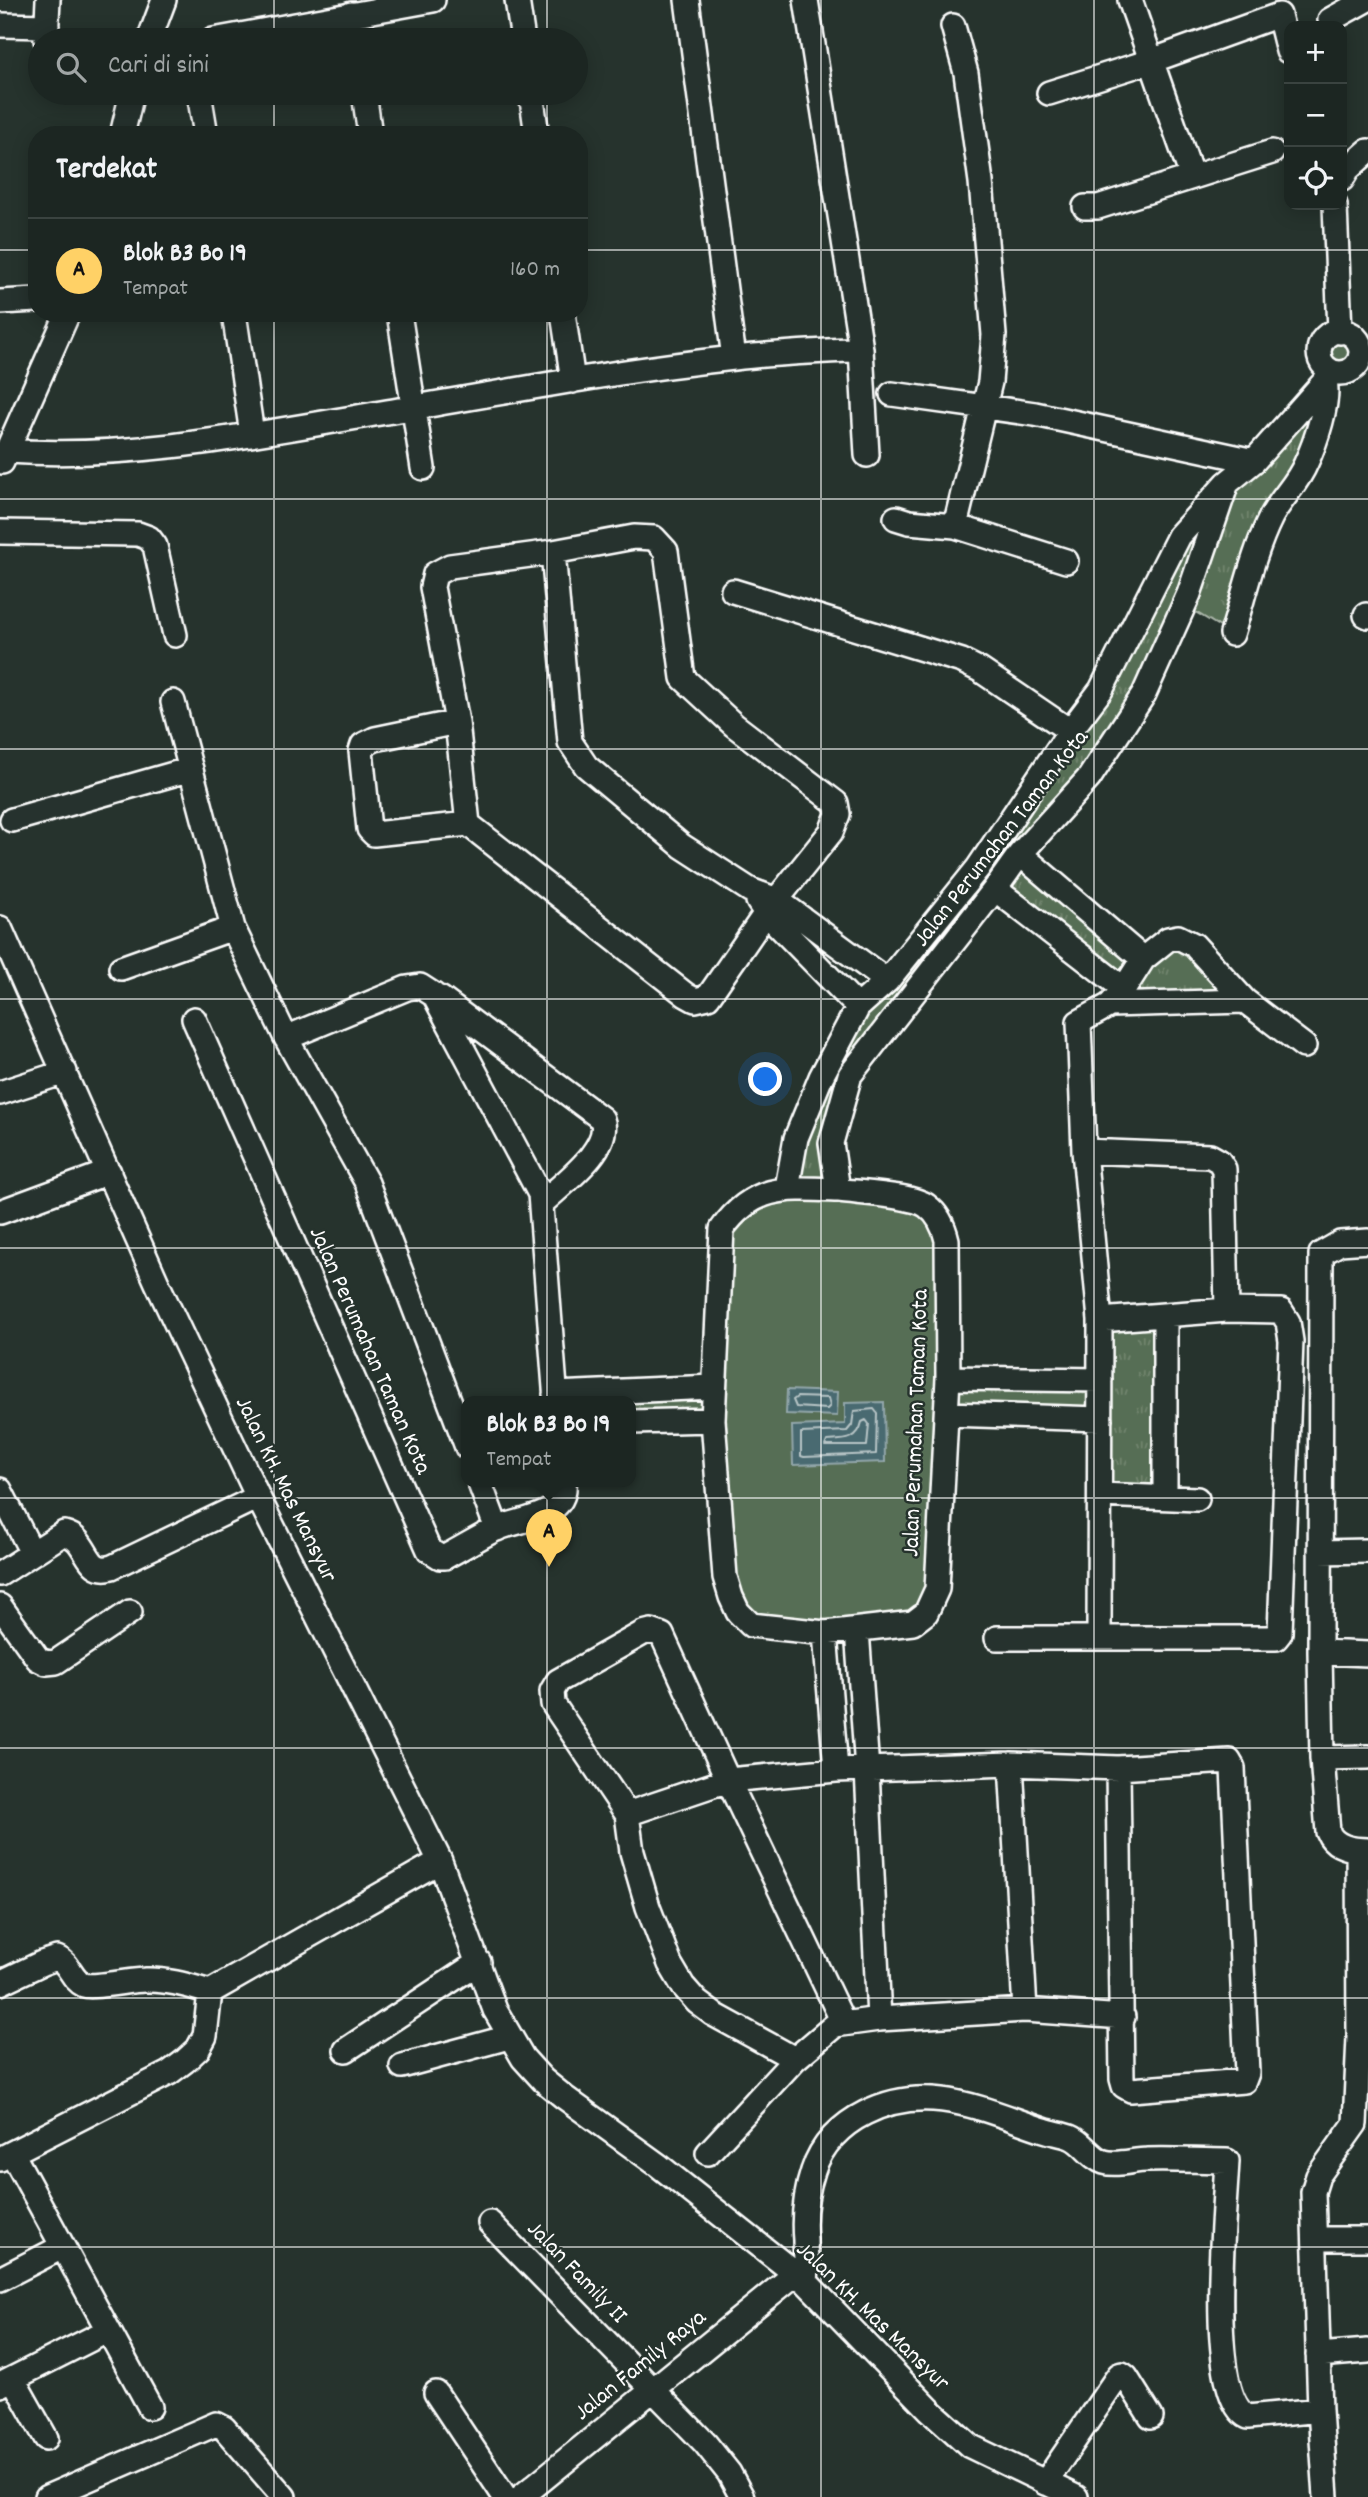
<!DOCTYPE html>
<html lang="id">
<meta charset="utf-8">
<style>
:root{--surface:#1c2622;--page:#29322f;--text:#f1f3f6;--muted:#a0a5a5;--line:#3a4340;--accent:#ffd166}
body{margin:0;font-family:Dekko,sans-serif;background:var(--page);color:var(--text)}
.controls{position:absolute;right:21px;top:21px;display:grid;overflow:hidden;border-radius:14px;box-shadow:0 4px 18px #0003}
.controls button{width:63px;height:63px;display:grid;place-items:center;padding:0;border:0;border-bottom:2px solid var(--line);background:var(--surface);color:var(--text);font:35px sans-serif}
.you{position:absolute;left:766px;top:1080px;width:24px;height:24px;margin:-18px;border:5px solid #fff;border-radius:50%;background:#1a73e8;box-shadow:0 0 0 10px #1a73e833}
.badge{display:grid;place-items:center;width:46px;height:46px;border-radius:50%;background:var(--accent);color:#111;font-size:23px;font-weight:700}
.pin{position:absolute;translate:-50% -58px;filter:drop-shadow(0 2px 4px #0008)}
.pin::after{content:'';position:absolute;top:37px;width:24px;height:21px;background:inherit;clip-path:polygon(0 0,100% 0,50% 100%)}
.popup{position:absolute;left:461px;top:1396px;width:175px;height:91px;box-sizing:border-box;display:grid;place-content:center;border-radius:14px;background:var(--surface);filter:drop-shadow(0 2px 5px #0005);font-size:23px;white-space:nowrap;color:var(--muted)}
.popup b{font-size:26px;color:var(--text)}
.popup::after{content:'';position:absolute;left:50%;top:100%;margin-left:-14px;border:14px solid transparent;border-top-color:var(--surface)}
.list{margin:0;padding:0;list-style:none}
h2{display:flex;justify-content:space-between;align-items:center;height:91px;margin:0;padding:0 28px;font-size:30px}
h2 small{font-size:23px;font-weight:400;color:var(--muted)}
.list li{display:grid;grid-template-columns:46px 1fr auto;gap:21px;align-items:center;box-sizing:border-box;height:105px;padding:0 28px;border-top:2px solid var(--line)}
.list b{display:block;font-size:26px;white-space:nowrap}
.list p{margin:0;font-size:23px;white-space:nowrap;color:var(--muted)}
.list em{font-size:23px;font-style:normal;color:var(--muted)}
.icon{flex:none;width:38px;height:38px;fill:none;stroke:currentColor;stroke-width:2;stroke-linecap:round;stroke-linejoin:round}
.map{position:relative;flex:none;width:1368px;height:2497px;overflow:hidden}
.search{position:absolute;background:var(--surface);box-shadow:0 4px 18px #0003;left:28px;top:28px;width:560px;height:77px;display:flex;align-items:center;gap:18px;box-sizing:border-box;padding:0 24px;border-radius:38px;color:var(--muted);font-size:26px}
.panel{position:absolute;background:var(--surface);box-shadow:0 4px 18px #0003;left:28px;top:126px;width:560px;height:196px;border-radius:28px}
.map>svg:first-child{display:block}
.grass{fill:url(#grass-tufts);stroke:#abb6aa;stroke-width:2}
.green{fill:#576e54;stroke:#abb6aa;stroke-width:2}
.water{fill:#4a6b71;stroke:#92a6aa;stroke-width:2}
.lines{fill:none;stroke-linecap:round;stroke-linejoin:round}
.shore{stroke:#b7c4c6;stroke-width:2}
.minor-casing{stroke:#fff;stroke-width:28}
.minor{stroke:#26332d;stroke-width:23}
.grid{fill:none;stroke:#fff;stroke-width:2;stroke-opacity:0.55}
.labels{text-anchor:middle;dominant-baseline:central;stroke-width:5;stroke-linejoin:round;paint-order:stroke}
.street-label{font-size:24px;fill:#fff;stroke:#26332d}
</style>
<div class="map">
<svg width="1368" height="2497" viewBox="0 0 1368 2497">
<defs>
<pattern id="grass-tufts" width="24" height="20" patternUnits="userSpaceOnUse" patternTransform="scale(1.75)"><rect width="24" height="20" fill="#576e54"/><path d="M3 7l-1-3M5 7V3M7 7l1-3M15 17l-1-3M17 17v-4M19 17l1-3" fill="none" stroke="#70846e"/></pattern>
</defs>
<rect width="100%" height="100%" fill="#26332d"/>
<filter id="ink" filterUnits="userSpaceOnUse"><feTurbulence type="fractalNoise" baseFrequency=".0143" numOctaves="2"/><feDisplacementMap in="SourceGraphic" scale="14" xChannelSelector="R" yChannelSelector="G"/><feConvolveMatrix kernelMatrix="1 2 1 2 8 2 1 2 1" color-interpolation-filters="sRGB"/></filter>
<g filter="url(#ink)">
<path class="grass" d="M1320 352a20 20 0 1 1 40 0a20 20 0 1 1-40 0Z
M1325,381l-93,253 -45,-27 -37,75 -130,172 123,105 25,-20 77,62 -135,4 13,-15 -128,-100 -145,185 -19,68 7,47 -51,-2 34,-111 249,-346 109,-195z
M1165,1315v182l-65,-2v-75l-153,-6 1,-36 151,2 1,-60z
M713,1387v33l-82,2v-21z"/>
<path class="green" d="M757,1197l157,3 30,28 -18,385 -69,17 -119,-18 -25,-192 15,-200z"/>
<path class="water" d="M787,1390l51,2 -1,24 -51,-2z
M884,1402l1,60 -92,3 -1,-39 53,-2v-21z"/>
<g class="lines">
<path class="shore" d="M797,1397l31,1 2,8 -3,3 -31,-2 -3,-7z
M874,1409l3,4 -1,41 -72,3 -3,-1v-23l46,-2 5,-6 2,-14z
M866,1420l3,4 -2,22h-42l2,-5c17,-1 31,0 35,-19z"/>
<g class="minor-casing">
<path id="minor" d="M517,0l6,40
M687,0l47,358
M806,0l55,349 6,106
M1130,0l62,177
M351,14l4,26
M1330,20l36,-20
M0,25l47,1
M953,26l13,47 15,109 13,153 -4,47 -35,144
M46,40l2,-40
M149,40l15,-40
M213,40l220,-40
M199,93l7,42
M364,93l6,42
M531,93l6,42
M1049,93l102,-32 128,-46 9,36
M122,135l10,-42
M1342,179l6,-10 20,-18
M1335,205l5,127
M1085,207h13l174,-55
M0,302l37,-2
M234,313l18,121
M399,313l24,155
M563,313l10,68
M1319 352a21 21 0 1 1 42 0a21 21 0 1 1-42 0Z
M892,394l143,20 219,47
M8,451c128,9 258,-19 385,-40 113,-19 227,-41 341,-53 42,-5 85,-6 127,-9
M2,462l66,-149
M896,518l13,4 46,4 111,35
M0,532l138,2 11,4 6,8 20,89
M553,552l17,190 16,24 96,80 68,44 27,10 110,81
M733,591l229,70 18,9 90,61
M1366,615l2,1
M1232,634c12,-38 21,-81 39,-117 10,-19 27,-34 35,-54 9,-19 24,-62 19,-82
M173,702l60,226 53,110 81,145 100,264
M457,722l-82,17 -12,6 -2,6 8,78 5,5 94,-10 218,171 9,5 13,-3 58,-84 65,-81 7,-18 -2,-11 -102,-78 -51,-47 -17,-127 -12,-13 -20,-1 -81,15 -103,14 -15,8 -3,13 25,135 11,102
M12,820l179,-51
M1020,854l123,105
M995,889l129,100
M758,901l8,12 92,94
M0,928l157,355 101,214 182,364 55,149 28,48 20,22 21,17 94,68 148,117 124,128 40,36 106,51
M121,968l112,-40
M440,998l162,121c11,29 -40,65 -60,84
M1110,1005l135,-4
M194,1019l235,531 11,7h5c17,-9 33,-19 49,-27 25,-12 74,-11 70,-49
M286,1038l121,-50 13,-2 14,9 106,199 16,207
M0,1093l65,-21
M787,1188l9,-50 25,-61 37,-70 29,-26 91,-113 92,-137 31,-41 78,-154 48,-53 27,-22 79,-89
M838,1190c-50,-2 -84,-6 -116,39l-9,191 12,157 6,20 7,15 13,13 74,8 88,-10 13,-10 11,-24 11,-211 -1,-138c-3,-13 -9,-26 -20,-34 -14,-11 -69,-13 -89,-16l-7,-47 19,-68 145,-186 25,-35 69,-76 55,-84 45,-100 38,-111
M0,1212l109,-40
M1368,1241l-28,2 -19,11 -1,398 2,106 6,74c6,15 25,18 40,18
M1165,1315v182
M1100,1320l127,-10
M948,1378l152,2
M555,1394l158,-7
M947,1414l153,5
M631,1422l82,-2
M479,1481l18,48
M0,1490l32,63
M1100,1495l97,4
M1320,1552l48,-1
M0,1574l64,-41c26,6 20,42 48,34l146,-70
M0,1606l38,53 8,4 10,-1 74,-50
M857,1630l10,140 12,249
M825,1633l11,137
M1099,1637l1,-317 -16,-169 -5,-129 31,-17 14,-16 19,-30 25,-20 10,-2 16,8 51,56 59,45
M997,1638h279l4,-5 11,-292 -3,-19 -7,-11 -54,-1 -3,-141 -5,-8 -9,-5 -126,-5
M1320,1652l48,2
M1322,1758l46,-1
M1011,1764l14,246
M627,1814l101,-34 108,-10 175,-6 107,4 111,-7 4,7 14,305 -3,8 -113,9 -7,-4 -2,-7 -4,-311
M0,1983l42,-20 15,-5c13,5 14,21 27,27 9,3 48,-5 61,-5 22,-1 44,6 65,12
M346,2050l133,-88
M795,2059l-82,-45 -16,-12 -14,-16 -13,-22 -22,-57 -16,-55 -5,-38 -74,-110 -1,-13 6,-10 85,-48 8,-2 11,4 66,145 115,242
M402,2066l107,-29
M12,2153l138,254
M708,2153l87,-94 40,-34 44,-6 146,-9 98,7
M0,2159l169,-86 16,-12 13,-12 7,-13 5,-44 230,-131
M490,2223l215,220 24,30 13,24
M1316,2239h52
M0,2279l62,-32
M806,2282c2,-15 -1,-27 -1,-42 -2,-22 1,-48 8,-69 8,-26 28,-46 52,-58 63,-32 118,-3 179,17 9,3 18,4 26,7 13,5 21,21 34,25 13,4 30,-2 43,-2 27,-1 53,1 80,1 -2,46 -22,235 21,256l72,-7
M1318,2355l50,-4
M13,2379l33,59
M0,2385l107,-54
M436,2393l69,104
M1045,2483l74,-108 3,-1 4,3 25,40
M47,2497l169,-73 8,4 60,69
M521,2497l273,-222
M1326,2497l-6,-87 -7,-218 5,-16 37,-52 4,-87 -1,-187"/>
</g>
<use href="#minor" class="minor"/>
</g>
</g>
<path class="grid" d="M274,0v40M547,0v40M821,0v2497M1094,0v2497M274,93v42M547,93v42M0,250h37M579,250h789M274,313v2184M547,313v2184M0,499h1368M0,749h1368M0,999h1368M0,1248h1368M0,1498h1368M0,1748h1368M0,1998h1368M0,2247h1368"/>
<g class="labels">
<g class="street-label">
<text transform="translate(1002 839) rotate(-52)">Jalan Perumahan Taman Kota</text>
<text transform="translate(369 1351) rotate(66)">Jalan Perumahan Taman Kota</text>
<text transform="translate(917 1423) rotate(-88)">Jalan Perumahan Taman Kota</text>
<text transform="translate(285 1490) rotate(64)">Jalan KH. Mas Mansyur</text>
<text transform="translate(576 2273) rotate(46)">Jalan Family II</text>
<text transform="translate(872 2317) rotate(44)">Jalan KH. Mas Mansyur</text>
<text transform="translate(641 2366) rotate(-39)">Jalan Family Raya</text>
</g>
</g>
</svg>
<div class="controls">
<button>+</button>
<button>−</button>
<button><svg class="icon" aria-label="locate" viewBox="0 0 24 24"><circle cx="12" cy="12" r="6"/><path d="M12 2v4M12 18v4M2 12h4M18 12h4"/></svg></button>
</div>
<div class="you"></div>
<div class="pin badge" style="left:549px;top:1567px">A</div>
<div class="popup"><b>Blok B3 Bo 19</b>Tempat</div>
<div class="search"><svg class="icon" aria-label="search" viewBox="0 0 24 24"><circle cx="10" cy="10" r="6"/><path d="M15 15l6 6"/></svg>Cari di sini</div>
<section class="panel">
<h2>Terdekat<small></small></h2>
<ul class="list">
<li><span class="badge">A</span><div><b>Blok B3 Bo 19</b><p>Tempat</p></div><em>160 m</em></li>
</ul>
</section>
</div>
